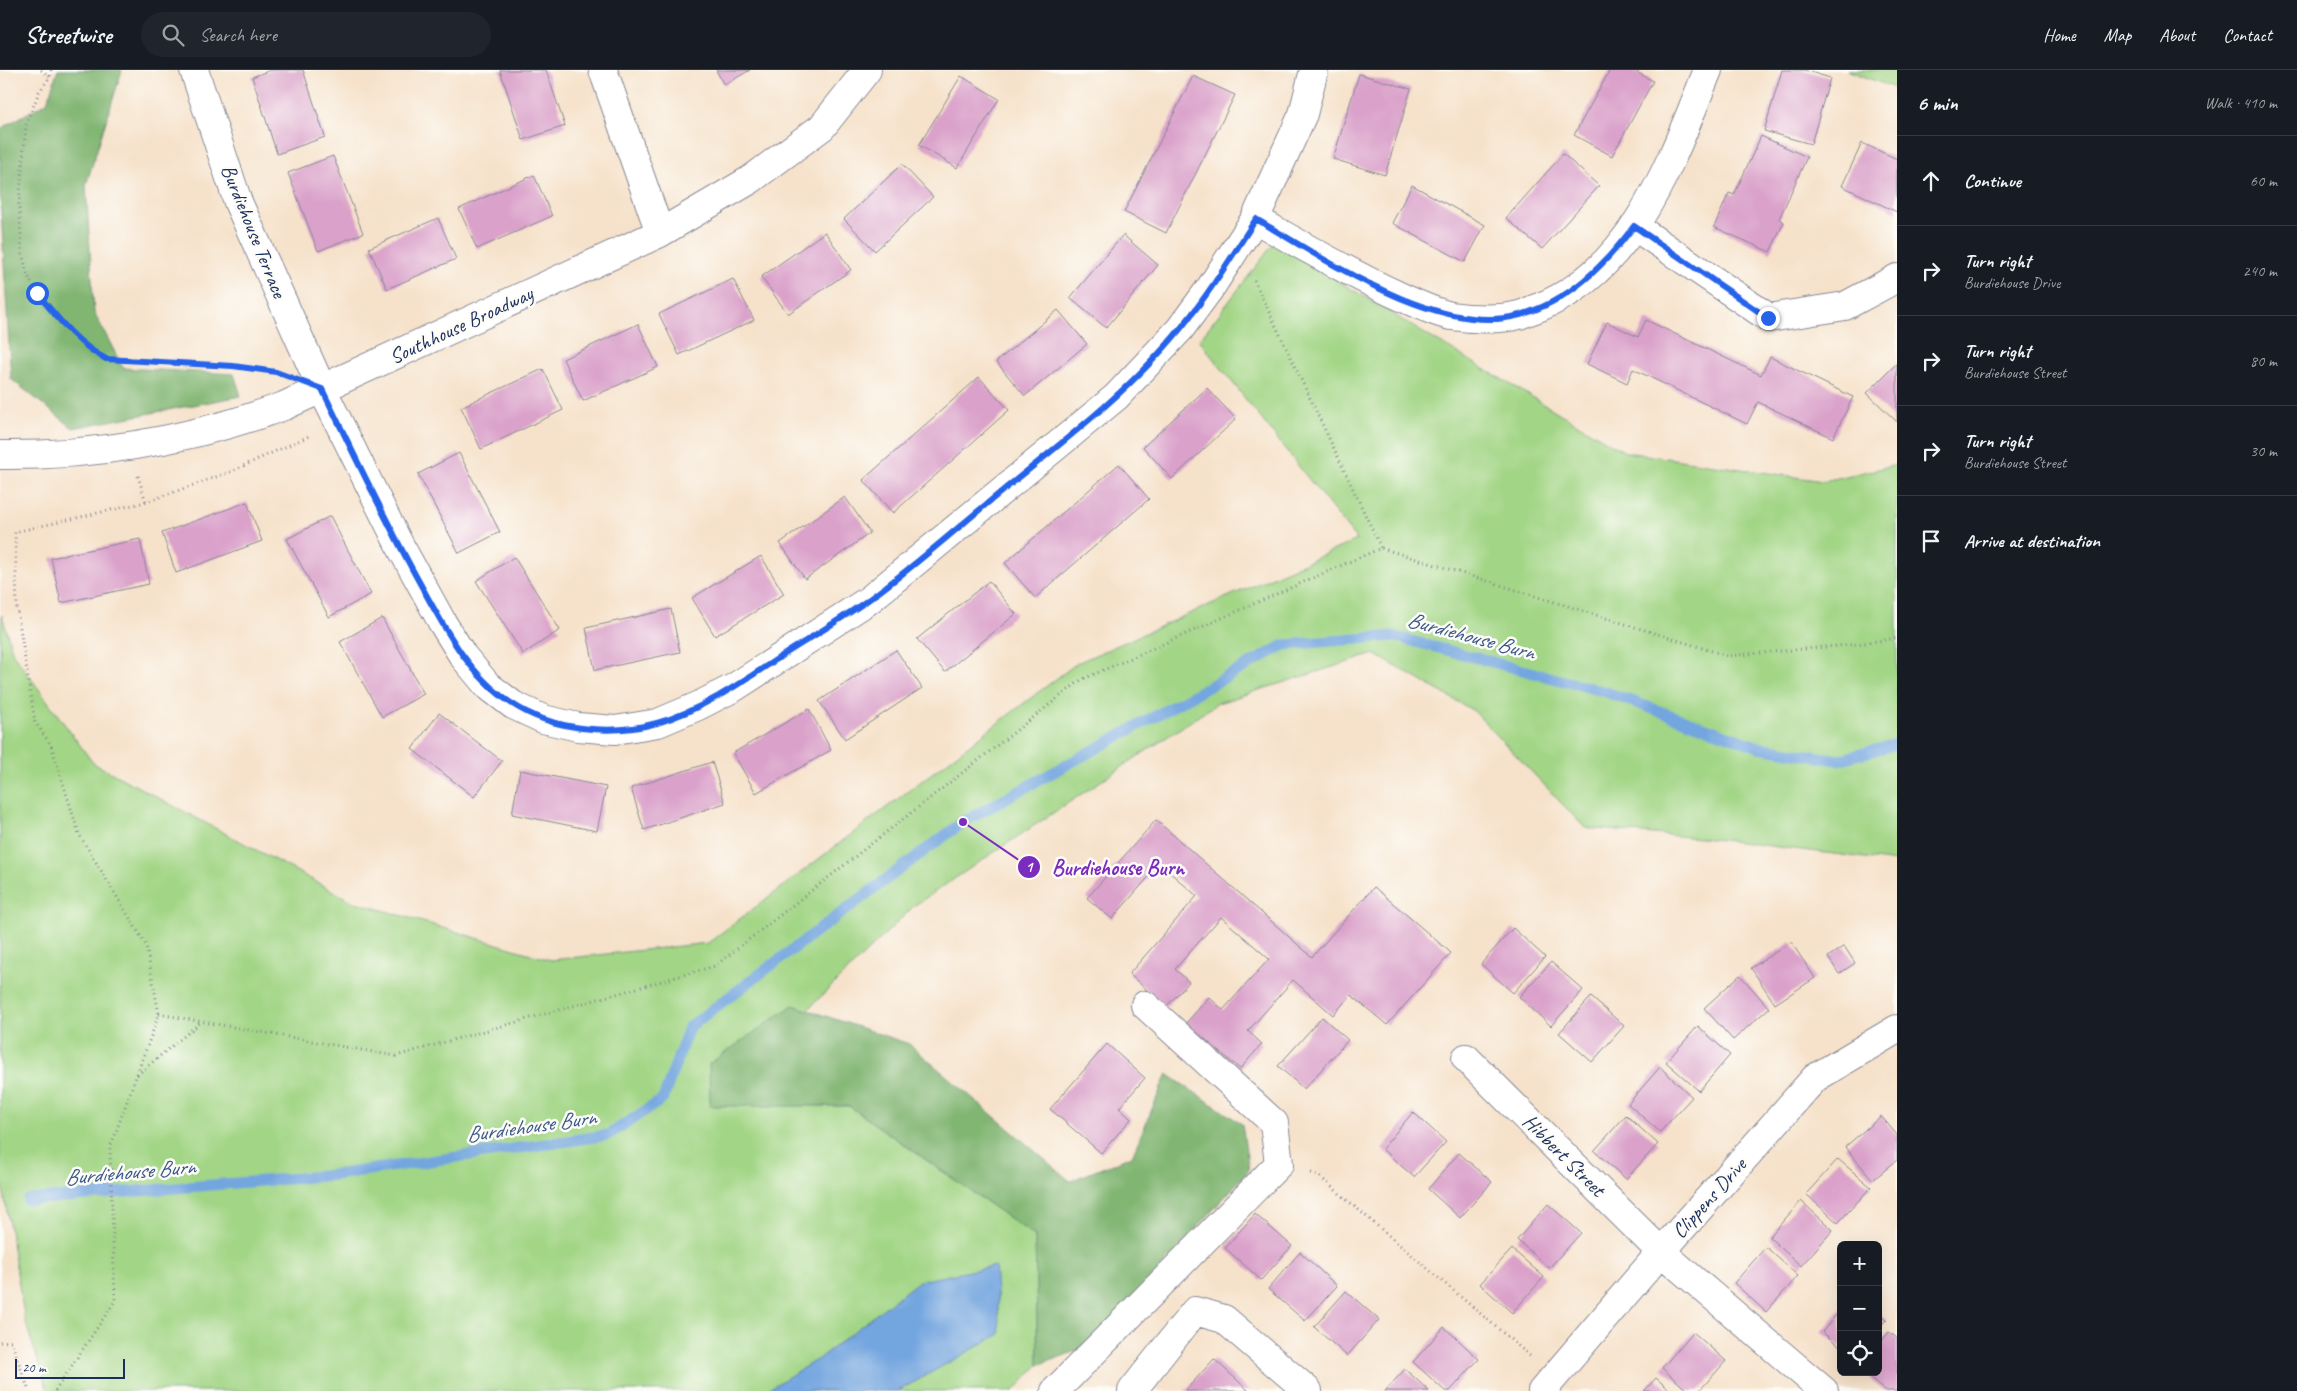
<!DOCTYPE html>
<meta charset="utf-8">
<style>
:root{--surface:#171b24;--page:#20242c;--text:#f1f3f6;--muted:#9ea1a6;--line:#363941}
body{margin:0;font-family:Caveat,sans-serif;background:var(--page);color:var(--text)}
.controls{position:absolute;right:15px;bottom:15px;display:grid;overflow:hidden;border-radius:8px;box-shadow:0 5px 20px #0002}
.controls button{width:45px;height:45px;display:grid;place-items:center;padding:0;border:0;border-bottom:1px solid var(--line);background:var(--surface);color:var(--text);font:25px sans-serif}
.scale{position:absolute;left:15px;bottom:12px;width:110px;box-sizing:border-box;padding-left:5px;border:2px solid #1b2f5e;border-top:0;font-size:14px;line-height:18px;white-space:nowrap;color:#1b2f5e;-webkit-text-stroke:4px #fdfcf7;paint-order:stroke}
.stop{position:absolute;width:15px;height:15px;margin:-11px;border:4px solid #2563eb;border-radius:50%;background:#fff}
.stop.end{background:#2563eb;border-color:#fff;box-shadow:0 1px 5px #0008}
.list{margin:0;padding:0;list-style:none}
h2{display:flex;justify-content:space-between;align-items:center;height:65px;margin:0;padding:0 20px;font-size:21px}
h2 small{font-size:16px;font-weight:400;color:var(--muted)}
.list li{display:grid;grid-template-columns:32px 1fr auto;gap:15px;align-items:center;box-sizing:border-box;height:90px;padding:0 20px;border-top:1px solid var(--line)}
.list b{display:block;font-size:19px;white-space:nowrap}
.list p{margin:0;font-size:16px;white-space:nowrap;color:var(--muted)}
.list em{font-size:16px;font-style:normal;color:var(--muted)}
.icon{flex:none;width:28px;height:28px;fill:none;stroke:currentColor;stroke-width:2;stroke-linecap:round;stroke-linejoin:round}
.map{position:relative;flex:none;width:1897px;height:1321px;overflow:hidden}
header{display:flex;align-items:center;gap:30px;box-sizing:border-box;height:70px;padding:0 25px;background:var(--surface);border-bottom:1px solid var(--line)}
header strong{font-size:24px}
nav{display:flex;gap:28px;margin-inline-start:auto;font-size:18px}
.search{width:350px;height:45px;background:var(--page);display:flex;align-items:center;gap:12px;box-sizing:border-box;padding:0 18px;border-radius:28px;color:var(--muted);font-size:19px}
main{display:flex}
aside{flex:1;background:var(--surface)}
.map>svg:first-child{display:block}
.green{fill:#a2d585;stroke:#5e8272}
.forest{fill:#81b672;stroke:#4e7268}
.water{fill:#73a5df;stroke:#476a9e}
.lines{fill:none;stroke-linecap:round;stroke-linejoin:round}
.stream{stroke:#73a5df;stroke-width:11}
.building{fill:#daa1ca}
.minor-casing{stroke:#888894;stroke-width:30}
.path{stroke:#888894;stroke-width:3;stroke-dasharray:1 4;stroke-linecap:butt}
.minor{stroke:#fff;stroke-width:28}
.route{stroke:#2563eb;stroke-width:6}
.labels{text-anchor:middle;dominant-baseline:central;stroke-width:5;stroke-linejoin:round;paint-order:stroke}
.street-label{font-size:21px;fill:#1b2f5e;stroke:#fdfcf7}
.water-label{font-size:22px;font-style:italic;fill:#3a588b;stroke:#fdfcf7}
.leader{fill:none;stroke:#7b2cbf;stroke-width:2}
.callout-dot{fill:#7b2cbf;stroke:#fdfcf7;stroke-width:2}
.mark-label{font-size:15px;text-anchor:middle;font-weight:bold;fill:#fff}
.callout-label{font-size:22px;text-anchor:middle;font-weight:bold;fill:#7b2cbf;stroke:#fdfcf7;stroke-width:5;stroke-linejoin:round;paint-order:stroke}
</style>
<header>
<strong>Streetwise</strong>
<div class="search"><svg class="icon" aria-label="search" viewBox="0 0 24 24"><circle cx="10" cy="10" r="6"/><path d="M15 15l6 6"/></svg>Search here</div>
<nav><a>Home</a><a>Map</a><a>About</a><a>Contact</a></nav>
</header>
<main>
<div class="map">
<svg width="1897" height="1321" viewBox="0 0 1897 1321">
<rect width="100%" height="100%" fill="#fdfcf7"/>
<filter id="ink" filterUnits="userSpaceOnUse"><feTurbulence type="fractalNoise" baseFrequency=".02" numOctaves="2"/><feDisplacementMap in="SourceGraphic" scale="10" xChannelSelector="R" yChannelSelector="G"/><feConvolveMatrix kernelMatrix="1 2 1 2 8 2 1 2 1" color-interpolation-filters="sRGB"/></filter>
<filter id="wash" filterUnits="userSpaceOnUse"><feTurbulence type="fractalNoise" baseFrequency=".0096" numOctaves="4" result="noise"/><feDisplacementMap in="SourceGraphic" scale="20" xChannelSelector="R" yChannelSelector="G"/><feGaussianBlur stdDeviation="1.12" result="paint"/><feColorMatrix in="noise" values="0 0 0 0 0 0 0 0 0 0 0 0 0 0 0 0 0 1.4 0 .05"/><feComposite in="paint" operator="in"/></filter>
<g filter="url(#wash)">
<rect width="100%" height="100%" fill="#f6e2cb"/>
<path class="green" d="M1847,0h50v19z
M1275,172l150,92 200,118 198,29 74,-16v397l-174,-22 -138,-12 -111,-117 -100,-57 -156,49 -303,202 -205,200 139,1 186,130 3,129 -24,26h-966l-23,-70 -25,-151v-529l2,-26 11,39 80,109 259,138 199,59 157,-17 369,-280 280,-123 -158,-200z"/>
<path class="forest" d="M58,0h64l-36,115 8,127 29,56 111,6 7,22 -168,32 -62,-49 -11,-184v-66l47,-27z
M793,935l116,39 161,137 62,-25 35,-82 75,50 7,46 -159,176 -52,19 -3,-129 -186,-130h-139l-1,-42z"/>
<path class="water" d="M995,1196l5,68 -102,57h-133l53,-32 101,-78z"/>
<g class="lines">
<path class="stream" d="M28,1130l306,-25 274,-40 55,-36 26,-72 274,-205 321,-177 109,-9 213,56 153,55 79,13 59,-16"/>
</g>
<g id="blocks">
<path class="building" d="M271,0h32l22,67 -48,17 -25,-77z
M500,0h46l19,56 -42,14z
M716,0h34l-26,15z
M1610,0h23l20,11 -41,75 -38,-21z
M1782,0h22l26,8 -19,66 -47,-13z
M1359,4l52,15 -26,86 -52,-16z
M961,6l38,23 -42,69 -38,-23z
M1193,6l42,19 -69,138 -42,-21z
M1761,66l46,21 -28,62 5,3 -14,30 -56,-25 15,-34 5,2z
M1862,73l35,16v53l-55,-26z
M1563,84l36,32 -57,63 -36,-31z
M333,86l30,77 -45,18 -30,-78z
M902,94l31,33 -58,54 -31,-32z
M534,105l18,41 -75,33 -18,-40z
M1412,115l73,40 -20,37 -73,-39z
M438,148l18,41 -69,30 -18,-41z
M825,162l26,38 -63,44 -27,-37z
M1123,165l35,30 -52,63 -36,-30z
M733,209l21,41 -75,35 -20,-41z
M1058,240l29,34 -62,52 -29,-34z
M1646,250l115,55 9,-18 83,40 -20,41 -75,-36 -11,22 -114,-55 -6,14 -40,-19 20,-42 31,15z
M638,254l20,43 -75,34 -20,-42z
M1897,293v59l-30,-29z
M543,299l20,41 -82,39 -20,-42z
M979,307l30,33 -116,103 -30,-33z
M1207,318l29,31 -64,60 -29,-32z
M459,383l41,79 -41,21 -41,-79z
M1119,394l30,35 -114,99 -30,-35z
M845,427l25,36 -65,46 -25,-36z
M247,432l15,39 -86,32 -14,-40z
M330,446l41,78 -42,23 -42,-78z
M140,469l9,45 -88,19 -10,-45z
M761,486l23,38 -69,42 -23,-38z
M514,487l46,73 -37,24 -47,-73z
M989,511l27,33 -71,58 -28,-33z
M671,539l9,43 -85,18 -9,-42z
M382,548l42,76 -42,23 -42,-75z
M896,580l26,38 -77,51 -26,-38z
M809,639l22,41 -75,43 -23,-40z
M439,643l63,48 -28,36 -62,-48z
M712,692l13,41 -81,27 -13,-42z
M520,700l86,17 -9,44 -85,-17z
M1156,750l156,137 62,-70 77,66 -64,72 -36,-30 -18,20 -40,-35 -45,51 14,13 -22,25 -54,-46 23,-26 14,13 46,-51 -48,-42 -46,52 14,13 -23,25 -37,-33 68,-78 -37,-32 -48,55 -25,-21z
M1513,858l32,29 -32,36 -32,-29z
M1791,872l24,36 -40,26 -24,-36z
M1844,876l11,17 -16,11 -11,-17z
M1551,892l32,28 -32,36 -32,-29z
M1740,905l29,33 -36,32 -29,-32z
M1591,927l33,29 -32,36 -33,-29z
M1322,947l26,23 -44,49 -26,-23z
M1698,956l32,29 -31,36 -33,-29z
M1107,974l38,34 -26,30 12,11 -30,34 -51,-44z
M1660,997l32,30 -32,35 -32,-28z
M1413,1042l33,30 -32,35 -32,-28z
M1626,1045l32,29 -32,35 -32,-28z
M1881,1046l16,19v25l-24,20 -28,-33z
M1459,1083l33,29 -32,36 -32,-29z
M1838,1089l33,28 -33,36 -32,-29z
M1801,1131l32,29 -32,36 -32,-29z
M1548,1134l33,29 -32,35 -32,-28z
M1255,1144l37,32 -31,34 -36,-32z
M1766,1177l32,29 -32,36 -32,-29z
M1512,1179l32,28 -32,36 -32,-29z
M1300,1182l37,34 -32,35 -37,-32z
M1346,1221l33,29 -32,36 -33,-29z
M1841,1239v38l-19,-15z
M1878,1242l9,7 -9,10z
M1444,1257l35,32 -29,32h-5l-32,-29z
M1693,1262l33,29 -27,30h-11l-26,-23z
M1889,1262l8,6v53h-12l-23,-19h16v-26z
M1214,1289l35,32h-64z
M1405,1299l24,22h-44z
M1656,1308l15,13h-27z"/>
</g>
</g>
<g filter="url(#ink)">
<use href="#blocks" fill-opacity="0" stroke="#888894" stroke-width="1"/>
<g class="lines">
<g class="minor-casing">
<path id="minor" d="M194,0l44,132 84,187 76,153 44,80 21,34 24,29 26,20 30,14 35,8 37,3 43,-7 40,-17 37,-19 134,-87 247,-203 64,-68 31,-42 44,-68 48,-105 11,-44
M603,0l57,163
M1255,149c46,26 92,53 140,75 17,8 38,18 56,22 20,3 49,4 68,-1 7,-2 14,-6 21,-8 96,-39 132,-149 168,-237
M1634,156l135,92 76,-12 52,-28
M0,385c96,1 194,-16 284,-49l376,-173 90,-53 72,-53 45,-57
M1466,988l195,194 163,139
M1055,1321l224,-227 -5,-41 -129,-118
M1132,1321l63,-80 29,8 84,72
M1542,1321l119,-139 154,-174 82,-49"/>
</g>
<path class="path" d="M41,0l9,7
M51,0l-1,7 -11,15 -13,33 -7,79 3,49 6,23 9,17 29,35 22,22 18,9 127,7 43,6
M1254,210l127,268
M138,406l8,26
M159,944l237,42 319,-90 366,-286 300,-132 347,108 130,-12 39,-6
M137,1005l64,-53
M1311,1103l8,3 211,180
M0,1272l11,-1 18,50
M55,1321l60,-90 -5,-153 49,-134 -13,-69 -67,-111 -28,-89 -16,-23 -18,-113 -2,-77 131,-30 84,-30 79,-36"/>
<use href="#minor" class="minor"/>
</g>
</g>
<g class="lines" filter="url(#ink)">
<path class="route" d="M37,223c21,25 40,51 69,66l127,7 43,6 46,17c31,63 61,127 95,189 25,45 49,95 94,125 40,27 100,33 146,20 42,-12 81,-38 117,-62 31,-20 63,-39 94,-61 46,-33 89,-72 133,-108 63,-51 129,-101 180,-164 28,-34 51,-72 75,-109 67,39 183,119 264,96 49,-14 84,-49 114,-89l134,92"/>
</g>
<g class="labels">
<g class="street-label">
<text transform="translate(254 161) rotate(68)">Burdiehouse Terrace</text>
<text transform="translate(461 255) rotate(-25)">Southhouse Broadway</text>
<text transform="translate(1564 1085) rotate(45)">Hibbert Street</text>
<text transform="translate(1709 1128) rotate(-48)">Clippens Drive</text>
</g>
<g class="water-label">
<text transform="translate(1471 566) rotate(15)">Burdiehouse Burn</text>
<text transform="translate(531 1056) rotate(-8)">Burdiehouse Burn</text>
<text transform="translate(130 1102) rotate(-5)">Burdiehouse Burn</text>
</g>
</g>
<path class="leader" d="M963 752L1029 797"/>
<g class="callout-dot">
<circle cx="963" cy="752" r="5"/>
<circle cx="1029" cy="797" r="12"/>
</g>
<g class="mark-label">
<text x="1029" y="802">1</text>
</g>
<g class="callout-label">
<text x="1118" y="805">Burdiehouse Burn</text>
</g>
</svg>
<div class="controls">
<button>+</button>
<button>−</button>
<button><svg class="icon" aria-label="locate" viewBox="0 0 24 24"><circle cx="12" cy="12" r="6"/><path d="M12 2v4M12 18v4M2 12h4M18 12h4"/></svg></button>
</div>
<div class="scale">20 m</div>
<div class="stop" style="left:37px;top:223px"></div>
<div class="stop end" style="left:1768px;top:248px"></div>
</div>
<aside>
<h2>6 min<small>Walk · 410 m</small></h2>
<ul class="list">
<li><svg class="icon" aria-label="ahead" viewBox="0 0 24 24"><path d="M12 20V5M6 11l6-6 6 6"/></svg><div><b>Continue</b></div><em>60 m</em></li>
<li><svg class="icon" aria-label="right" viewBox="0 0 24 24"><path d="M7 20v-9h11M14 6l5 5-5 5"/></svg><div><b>Turn right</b><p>Burdiehouse Drive</p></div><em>240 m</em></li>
<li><svg class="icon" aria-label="right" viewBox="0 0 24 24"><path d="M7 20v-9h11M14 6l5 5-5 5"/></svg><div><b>Turn right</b><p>Burdiehouse Street</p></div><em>80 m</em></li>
<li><svg class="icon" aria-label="right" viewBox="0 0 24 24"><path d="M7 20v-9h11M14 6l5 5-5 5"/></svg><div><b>Turn right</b><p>Burdiehouse Street</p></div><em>30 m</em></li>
<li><svg class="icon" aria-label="arrive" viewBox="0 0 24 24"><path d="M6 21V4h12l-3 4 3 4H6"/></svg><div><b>Arrive at destination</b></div></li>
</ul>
</aside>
</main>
